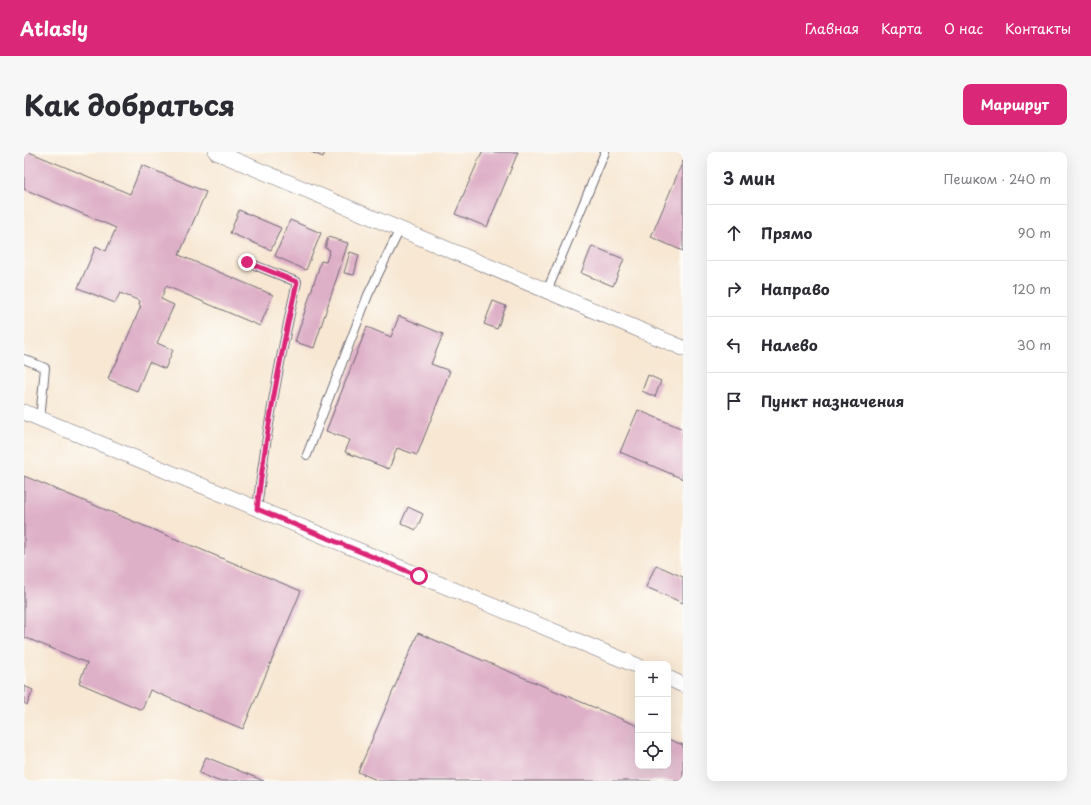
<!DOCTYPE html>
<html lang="ru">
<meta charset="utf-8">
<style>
:root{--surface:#fff;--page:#f7f7f7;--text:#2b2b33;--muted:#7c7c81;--line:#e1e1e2;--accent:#db2777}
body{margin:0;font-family:"Playpen Sans",sans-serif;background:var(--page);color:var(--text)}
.controls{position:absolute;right:12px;bottom:12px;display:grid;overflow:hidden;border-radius:8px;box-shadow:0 4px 16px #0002}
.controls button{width:36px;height:36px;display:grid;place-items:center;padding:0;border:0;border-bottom:1px solid var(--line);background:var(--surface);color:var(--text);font:20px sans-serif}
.stop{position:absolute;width:12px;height:12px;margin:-9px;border:3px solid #db2777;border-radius:50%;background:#fff}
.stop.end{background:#db2777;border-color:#fff;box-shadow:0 1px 4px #0008}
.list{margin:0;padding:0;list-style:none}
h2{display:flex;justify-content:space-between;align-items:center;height:52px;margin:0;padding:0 16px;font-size:17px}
h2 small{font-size:13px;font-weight:400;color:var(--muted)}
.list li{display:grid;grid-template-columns:26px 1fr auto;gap:12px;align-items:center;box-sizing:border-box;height:56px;padding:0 16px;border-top:1px solid var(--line)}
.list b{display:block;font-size:15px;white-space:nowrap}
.list em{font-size:13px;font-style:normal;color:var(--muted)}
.icon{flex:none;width:22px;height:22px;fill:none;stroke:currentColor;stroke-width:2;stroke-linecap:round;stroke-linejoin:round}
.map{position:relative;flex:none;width:659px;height:629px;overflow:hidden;border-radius:8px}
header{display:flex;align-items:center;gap:24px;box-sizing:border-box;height:56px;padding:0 20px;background:var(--accent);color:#fff}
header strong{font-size:19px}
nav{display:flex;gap:22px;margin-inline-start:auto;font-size:14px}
.intro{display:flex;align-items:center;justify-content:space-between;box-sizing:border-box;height:96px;padding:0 24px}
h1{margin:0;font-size:28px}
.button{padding:10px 18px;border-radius:8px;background:var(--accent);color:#fff;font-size:14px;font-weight:700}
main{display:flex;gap:24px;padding:0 24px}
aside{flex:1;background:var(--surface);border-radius:8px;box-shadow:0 4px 16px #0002}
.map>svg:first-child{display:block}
.building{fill:#deb0c8}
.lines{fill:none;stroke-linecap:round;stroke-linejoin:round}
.lane-casing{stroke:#6d6770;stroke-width:10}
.street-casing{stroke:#6d6770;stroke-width:16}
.lane{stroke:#fff;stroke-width:8}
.street{stroke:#fff;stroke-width:15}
.route{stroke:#db2777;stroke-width:5}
</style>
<header>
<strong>Atlasly</strong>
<nav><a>Главная</a><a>Карта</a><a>О нас</a><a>Контакты</a></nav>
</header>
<div class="intro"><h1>Как добраться</h1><a class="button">Маршрут</a></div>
<main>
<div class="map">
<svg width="659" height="629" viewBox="0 0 659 629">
<rect width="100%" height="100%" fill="#fdfcf7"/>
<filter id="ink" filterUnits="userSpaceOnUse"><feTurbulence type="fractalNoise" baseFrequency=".025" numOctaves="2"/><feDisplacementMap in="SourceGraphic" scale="8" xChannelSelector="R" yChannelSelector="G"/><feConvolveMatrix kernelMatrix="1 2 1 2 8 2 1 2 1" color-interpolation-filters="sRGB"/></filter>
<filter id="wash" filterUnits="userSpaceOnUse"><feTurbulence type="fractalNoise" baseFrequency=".012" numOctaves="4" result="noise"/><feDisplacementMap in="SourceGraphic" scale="16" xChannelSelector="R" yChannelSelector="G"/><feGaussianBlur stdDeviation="0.9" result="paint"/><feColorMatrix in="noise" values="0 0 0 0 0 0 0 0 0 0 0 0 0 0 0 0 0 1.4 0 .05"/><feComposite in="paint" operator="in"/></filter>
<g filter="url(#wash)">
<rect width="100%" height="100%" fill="#f7e7d3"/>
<g id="blocks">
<path class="building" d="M0,0h5l101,42 12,-29 64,27 -27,63 94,40 -13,31 -94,-40 -5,13 13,6 -17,38 16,7 -8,19 -16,-7 -12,29 -29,-12 5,-13h2l26,-60 -2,-1 1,-4 -20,-8 -5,10 -37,-15 18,-42 10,5 10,-23 -92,-39z
M287,0h14l-2,5z
M458,0h36l-31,75 -32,-13z
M659,9v90l-32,-14z
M215,58l42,18 -10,22 -41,-17z
M266,68l31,13 -15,37 -31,-14z
M304,85l20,6 -34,105 -19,-6 26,-81 5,1 4,-12 -5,-2z
M568,94l32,13 -11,27 -32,-13z
M326,100l9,3 -5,20 -10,-2z
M469,149l13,5 -9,23 -13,-5z
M375,164l44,18 -12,30 19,7 -33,84 -20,-7 -8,21 -44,-17 5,-12 -24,-9 41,-104 24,10z
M624,223l13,6 -6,16 -13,-6z
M614,258l45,19v50l-63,-27z
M0,324l277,115 -58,138 -93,-39 -8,20 -63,-27 8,-20 -63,-26z
M384,355l15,7 -7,16 -15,-7z
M632,413l27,12v26l-37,-16z
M394,481l220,93v40h30v-27l15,6v36h-304l-21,-9z
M0,534l9,4 -6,15 -3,-2z
M182,605l58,24h-46l-19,-8z"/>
</g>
</g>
<g filter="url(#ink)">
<use href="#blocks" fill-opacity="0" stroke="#6d6770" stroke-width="1"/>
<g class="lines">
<g class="lane-casing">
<path id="lane" d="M223,110l50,20c-17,75 -31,151 -40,227
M523,139l58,-139
M0,207l21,9 -5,51
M283,303l61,-160 32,-66"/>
</g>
<g class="street-casing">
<path id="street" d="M192,0l467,196
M0,260l614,254
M644,526l15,7"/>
</g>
<use href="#lane" class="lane"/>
<use href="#street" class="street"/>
</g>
</g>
<g class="lines" filter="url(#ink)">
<path class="route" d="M223,110l50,20c-17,75 -31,151 -40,227l162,67"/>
</g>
</svg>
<div class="controls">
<button>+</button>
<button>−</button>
<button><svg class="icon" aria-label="locate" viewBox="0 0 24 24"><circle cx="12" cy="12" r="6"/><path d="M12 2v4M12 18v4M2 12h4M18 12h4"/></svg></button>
</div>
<div class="stop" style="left:395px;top:424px"></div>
<div class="stop end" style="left:223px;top:110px"></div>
</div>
<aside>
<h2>3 мин<small>Пешком · 240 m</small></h2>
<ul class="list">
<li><svg class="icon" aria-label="ahead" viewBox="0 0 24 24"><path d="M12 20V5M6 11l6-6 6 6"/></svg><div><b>Прямо</b></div><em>90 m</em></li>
<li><svg class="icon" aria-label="right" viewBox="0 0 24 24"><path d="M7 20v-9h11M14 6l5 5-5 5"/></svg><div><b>Направо</b></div><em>120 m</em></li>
<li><svg class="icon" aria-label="left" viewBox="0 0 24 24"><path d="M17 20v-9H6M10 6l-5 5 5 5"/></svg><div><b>Налево</b></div><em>30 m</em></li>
<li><svg class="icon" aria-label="arrive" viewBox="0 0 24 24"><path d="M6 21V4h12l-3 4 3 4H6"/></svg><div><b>Пункт назначения</b></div></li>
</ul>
</aside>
</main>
